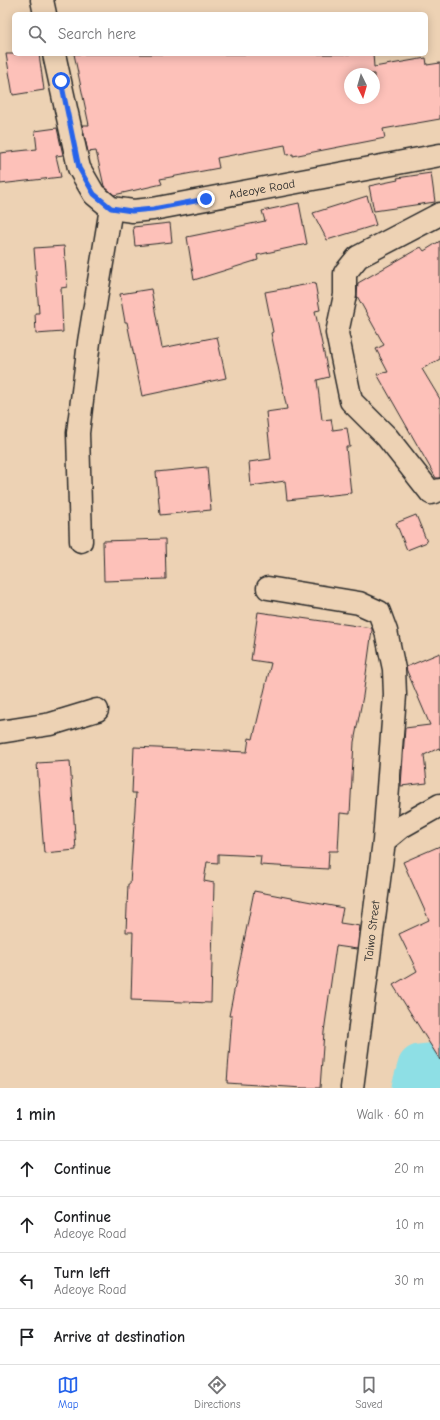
<!DOCTYPE html>
<meta charset="utf-8">
<style>
:root{--surface:#fff;--page:#f6f6f6;--text:#202124;--muted:#757577;--line:#e0e0e0;--accent:#2563eb}
body{margin:0;font-family:"Comic Neue",sans-serif;background:var(--page);color:var(--text)}
.compass{position:absolute;left:344px;top:68px;width:36px;height:36px;border-radius:50%;background:var(--surface);box-shadow:0 2px 10px #0003;rotate:175deg}
.stop{position:absolute;width:12px;height:12px;margin:-9px;border:3px solid #2563eb;border-radius:50%;background:#fff}
.stop.end{background:#2563eb;border-color:#fff;box-shadow:0 1px 4px #0008}
.list{margin:0;padding:0;list-style:none}
h2{display:flex;justify-content:space-between;align-items:center;height:52px;margin:0;padding:0 16px;font-size:17px}
h2 small{font-size:13px;font-weight:400;color:var(--muted)}
.list li{display:grid;grid-template-columns:26px 1fr auto;gap:12px;align-items:center;box-sizing:border-box;height:56px;padding:0 16px;border-top:1px solid var(--line)}
.list b{display:block;font-size:15px;white-space:nowrap}
.list p{margin:0;font-size:13px;white-space:nowrap;color:var(--muted)}
.list em{font-size:13px;font-style:normal;color:var(--muted)}
.icon{flex:none;width:22px;height:22px;fill:none;stroke:currentColor;stroke-width:2;stroke-linecap:round;stroke-linejoin:round}
.map{position:relative;flex:none;width:440px;height:1088px;overflow:hidden}
.search{position:absolute;background:var(--surface);box-shadow:0 2px 10px #0003;left:12px;right:12px;top:12px;height:44px;display:flex;align-items:center;gap:10px;box-sizing:border-box;padding:0 14px;border-radius:6px;color:var(--muted);font-size:15px}
.sheet{height:276px;background:var(--surface)}
nav{display:flex;justify-content:space-around;align-items:center;box-sizing:border-box;height:56px;border-top:1px solid var(--line);background:var(--surface);font-size:11px;color:var(--muted)}
nav a{display:grid;justify-items:center;gap:2px}
nav .on{color:var(--accent)}
.map>svg:first-child{display:block}
.lines{fill:none;stroke-linecap:round;stroke-linejoin:round}
.river{stroke:#8edfe5;stroke-width:45}
.building{fill:#fdc1b9;stroke:#2b2b2b;fill-rule:evenodd}
.street-casing{stroke:#2b2b2b;stroke-width:25}
.secondary-casing{stroke:#2b2b2b;stroke-width:25}
.street{stroke:#edd2b4;stroke-width:22}
.secondary{stroke:#edd2b4;stroke-width:22}
.route{stroke:#2563eb;stroke-width:5}
.labels{text-anchor:middle;dominant-baseline:central;stroke-width:3;stroke-linejoin:round;paint-order:stroke}
.street-label{font-size:12px;fill:#2b2b2b;stroke:#edd2b4}
</style>
<div class="map">
<svg width="440" height="1088" viewBox="0 0 440 1088">
<rect width="100%" height="100%" fill="#edd2b4"/>
<filter id="ink" filterUnits="userSpaceOnUse"><feTurbulence type="fractalNoise" baseFrequency=".025" numOctaves="2"/><feDisplacementMap in="SourceGraphic" scale="8" xChannelSelector="R" yChannelSelector="G"/><feConvolveMatrix kernelMatrix="1 2 1 2 8 2 1 2 1" color-interpolation-filters="sRGB"/></filter>
<g filter="url(#ink)">
<g class="lines">
<path class="river" d="M414,1088l6,-21 20,-2"/>
</g>
<path class="building" d="M6,54h33l5,36 -31,5z
M74,54h299l1,13 52,-9 1,7 13,-2v56l-57,10 2,9 -92,18v-2l-6,1 -2,-10 -68,13 2,10 -59,11 2,5 -48,11 -10,-9 -8,-35 -8,1 -6,-27h7zM350,74h24v24h-24z
M57,128l6,27 -7,1 5,21 -61,7v-31l37,-4 -2,-18z
M431,173l4,29 -61,9 -5,-25 29,-6 -1,-2z
M367,196l9,29 -49,15 -14,-27z
M299,203l8,41 -50,11 1,5 -64,20 -7,-43 78,-16 -3,-10z
M170,223l2,19 -37,4 -2,-19z
M440,241v118l-18,10 18,30v79h-4l-59,-104 11,-2 -12,-23 8,-4 -27,-49 1,-13 63,-36 3,4z
M64,246l3,41 -6,1 2,44 -27,2 -1,-21h4l-5,-65z
M315,283l5,27 -5,1 14,66 -12,3 5,40 9,-1 2,11 14,-2 3,19h-4l5,46 -64,7 -2,-19 -34,5 -2,-24 22,-3 -5,-47 21,-3 -16,-76 2,-1 -8,-40z
M151,289l11,59 55,-11 9,41 -84,18 -15,-74h-2l-5,-28z
M207,467l4,43 -51,5 -4,-43z
M416,515l11,27 -20,8 -11,-27z
M165,539l1,40 -62,2 -1,-40z
M258,612l114,16v2l-9,66 -9,46 -4,72 -10,-1 -2,38h-9l-1,18 -68,-4 1,-9 -43,-2v9l-11,-1 -3,19 10,2 -3,120 -80,-3 2,-68h-7l2,-48h2l6,-91h-4l2,-46 113,5 2,-14 4,1 18,-76 -20,-3z
M440,653v97l-1,-2 -15,7 3,28 -26,3 4,-58 25,-3 -23,-54 -1,-4z
M70,761l6,89 -32,3 -7,-90z
M440,846v214l-47,-75 24,-14 -18,-37 30,-14 -26,-58z
M254,891l89,17 -3,15 20,3 -3,23 -21,-3 -12,86 -4,56h-17l-76,-5 5,-67h-3z"/>
<g class="lines">
<g class="street-casing">
<path id="street" d="M440,214l-82,43 -13,16v22l-8,38 14,68 36,36 44,56 9,-3
M81,541l-3,-108 11,-91 22,-134
M268,588l91,15 20,9 7,19 8,38 1,26 -11,146
M0,732l51,-8 46,-14
M352,1088l32,-247 17,-14 39,-22"/>
</g>
<g class="secondary-casing">
<path id="secondary" d="M42,0l3,14
M54,54l25,114 15,26 17,14 22,3 20,-2 287,-54"/>
</g>
<use href="#street" class="street"/>
<use href="#secondary" class="secondary"/>
</g>
</g>
<g class="lines" filter="url(#ink)">
<path class="route" d="M61,81l18,87 15,26 17,14 21,3 21,-2 53,-10"/>
</g>
<g class="labels">
<g class="street-label">
<text transform="translate(262 189) rotate(-10)">Adeoye Road</text>
<text transform="translate(372 931) rotate(-83)">Taiwo Street</text>
</g>
</g>
</svg>
<svg class="compass" viewBox="-18 -18 36 36"><path d="M0-13l5 13h-10z" fill="#e53935"/><path d="M0 13l5-13h-10z" fill="#757577"/></svg>
<div class="stop" style="left:61px;top:81px"></div>
<div class="stop end" style="left:206px;top:199px"></div>
<div class="search"><svg class="icon" aria-label="search" viewBox="0 0 24 24"><circle cx="10" cy="10" r="6"/><path d="M15 15l6 6"/></svg>Search here</div>
</div>
<section class="sheet">
<h2>1 min<small>Walk · 60 m</small></h2>
<ul class="list">
<li><svg class="icon" aria-label="ahead" viewBox="0 0 24 24"><path d="M12 20V5M6 11l6-6 6 6"/></svg><div><b>Continue</b></div><em>20 m</em></li>
<li><svg class="icon" aria-label="ahead" viewBox="0 0 24 24"><path d="M12 20V5M6 11l6-6 6 6"/></svg><div><b>Continue</b><p>Adeoye Road</p></div><em>10 m</em></li>
<li><svg class="icon" aria-label="left" viewBox="0 0 24 24"><path d="M17 20v-9H6M10 6l-5 5 5 5"/></svg><div><b>Turn left</b><p>Adeoye Road</p></div><em>30 m</em></li>
<li><svg class="icon" aria-label="arrive" viewBox="0 0 24 24"><path d="M6 21V4h12l-3 4 3 4H6"/></svg><div><b>Arrive at destination</b></div></li>
</ul>
</section>
<nav>
<a class="on"><svg class="icon" aria-label="map" viewBox="0 0 24 24"><path d="M3 6l6-2 6 2 6-2v14l-6 2-6-2-6 2zM9 4v14M15 6v14"/></svg>Map</a>
<a><svg class="icon" aria-label="directions" viewBox="0 0 24 24"><path d="M12 3l9 9-9 9-9-9zM9 14v-3h6M13 9l2 2-2 2"/></svg>Directions</a>
<a><svg class="icon" aria-label="saved" viewBox="0 0 24 24"><path d="M7 4h10v16l-5-4-5 4z"/></svg>Saved</a>
</nav>
